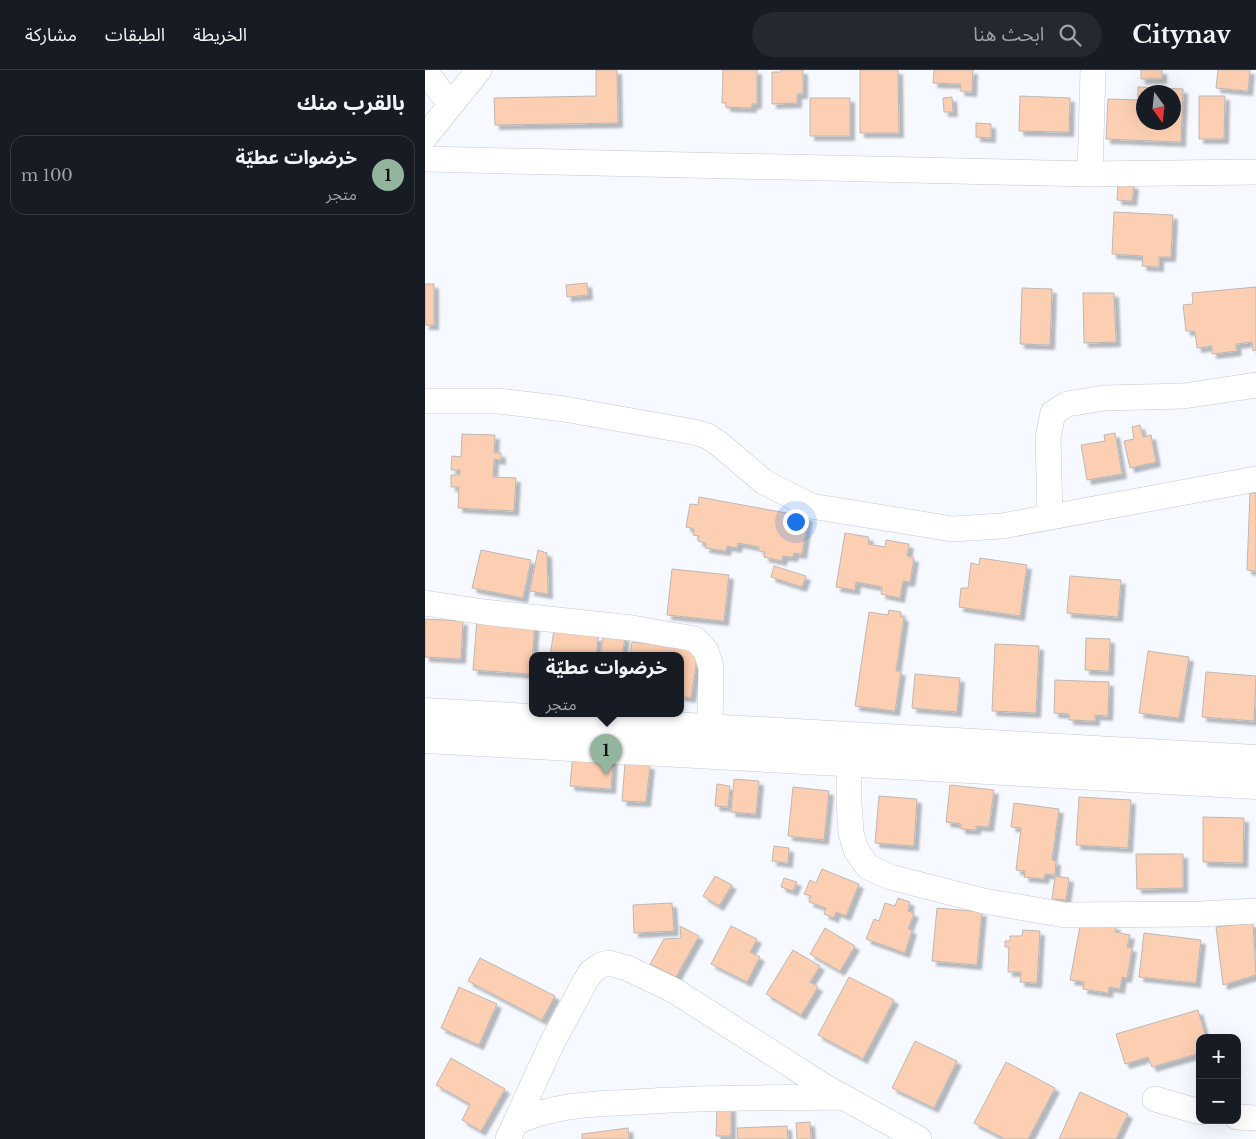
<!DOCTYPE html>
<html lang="ar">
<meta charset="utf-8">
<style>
:root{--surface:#171b24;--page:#242831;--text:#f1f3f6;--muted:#9ea1a6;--line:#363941;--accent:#93b49d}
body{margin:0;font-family:"Libre Baskerville","Noto Sans Arabic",serif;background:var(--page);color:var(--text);direction:rtl}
.controls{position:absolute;right:15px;bottom:15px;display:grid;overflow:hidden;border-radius:10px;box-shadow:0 5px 20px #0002}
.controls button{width:45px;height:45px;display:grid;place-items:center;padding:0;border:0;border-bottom:1px solid var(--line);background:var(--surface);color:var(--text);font:25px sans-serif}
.compass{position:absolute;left:711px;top:15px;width:45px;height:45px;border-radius:50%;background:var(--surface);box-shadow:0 5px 20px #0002;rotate:165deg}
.you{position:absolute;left:370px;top:451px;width:18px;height:18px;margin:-12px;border:4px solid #fff;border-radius:50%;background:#1a73e8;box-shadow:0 0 0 8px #1a73e833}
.badge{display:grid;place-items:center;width:32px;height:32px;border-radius:50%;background:var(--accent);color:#111;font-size:16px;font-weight:700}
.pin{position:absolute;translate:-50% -41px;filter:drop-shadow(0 1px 2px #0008)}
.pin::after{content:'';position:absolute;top:26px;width:18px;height:15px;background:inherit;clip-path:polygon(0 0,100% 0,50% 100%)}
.popup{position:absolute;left:104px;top:582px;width:155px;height:65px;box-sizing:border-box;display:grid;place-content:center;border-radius:10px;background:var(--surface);filter:drop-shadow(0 1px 4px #0005);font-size:16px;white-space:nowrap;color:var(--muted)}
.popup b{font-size:19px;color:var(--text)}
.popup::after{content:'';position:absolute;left:50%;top:100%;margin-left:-10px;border:10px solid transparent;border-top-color:var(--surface)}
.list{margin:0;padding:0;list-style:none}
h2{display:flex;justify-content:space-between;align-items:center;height:65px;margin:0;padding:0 20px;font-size:21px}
h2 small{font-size:16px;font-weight:400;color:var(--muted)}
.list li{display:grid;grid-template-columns:32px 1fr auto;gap:15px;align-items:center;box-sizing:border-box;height:80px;margin:0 10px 10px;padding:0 10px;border:1px solid var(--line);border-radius:15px}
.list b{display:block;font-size:19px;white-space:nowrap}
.list p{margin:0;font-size:16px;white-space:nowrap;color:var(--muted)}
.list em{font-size:16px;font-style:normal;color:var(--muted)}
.icon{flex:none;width:28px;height:28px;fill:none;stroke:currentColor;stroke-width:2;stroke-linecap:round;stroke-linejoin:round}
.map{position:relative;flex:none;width:831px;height:1069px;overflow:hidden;direction:ltr}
header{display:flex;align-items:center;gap:30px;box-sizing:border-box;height:70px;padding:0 25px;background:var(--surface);border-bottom:1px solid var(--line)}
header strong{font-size:24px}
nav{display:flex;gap:28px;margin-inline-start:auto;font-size:18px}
.search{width:350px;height:45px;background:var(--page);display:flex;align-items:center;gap:12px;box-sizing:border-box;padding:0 18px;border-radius:28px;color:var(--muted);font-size:19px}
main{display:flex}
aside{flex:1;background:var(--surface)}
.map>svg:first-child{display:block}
.building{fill:#fccfb2;stroke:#bfb7b3;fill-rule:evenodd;filter:url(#shadow)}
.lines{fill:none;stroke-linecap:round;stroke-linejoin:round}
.street-casing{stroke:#c6c9d0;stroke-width:26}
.secondary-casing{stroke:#c6c9d0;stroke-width:29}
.street{stroke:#fff;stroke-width:25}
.secondary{stroke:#fff;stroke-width:28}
</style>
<header>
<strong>Citynav</strong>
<div class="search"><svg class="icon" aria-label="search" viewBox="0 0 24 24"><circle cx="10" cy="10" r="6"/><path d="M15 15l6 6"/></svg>ابحث هنا</div>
<nav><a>الخريطة</a><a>الطبقات</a><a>مشاركة</a></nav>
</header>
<main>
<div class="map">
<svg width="831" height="1069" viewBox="0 0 831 1069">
<defs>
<filter id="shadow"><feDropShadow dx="4.5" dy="4.5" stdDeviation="1" flood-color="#0004"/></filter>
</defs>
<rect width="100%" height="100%" fill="#f6f9ff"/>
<path class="building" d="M171,0h21l1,53 -123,2 -1,-27 102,-2z
M298,0h34v34h-5v4l-26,-1v-4h-4z
M356,0h22v24h-6v9l-25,1v-32h9z
M435,0h38l1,63h-39z
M509,0h39l-1,22 -12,-1 1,-7 -28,-1z
M716,0h21v9h-21z
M793,0h32l-2,21 -32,-3z
M713,17l45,2 -2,53 -75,-3 2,-40 30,1zM718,22h30v30h-30z
M595,26l50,2 -1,34 -50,-1z
M774,26h26l-1,43h-25z
M527,27l1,15h-9l-1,-14z
M385,28h40v38h-40z
M551,53l15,1v14l-15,-1z
M693,113l16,2 -2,16 -15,-1z
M689,142l59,3 -2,42h-12v10l-17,-1 1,-10 -31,-2z
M162,213l1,12 -21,2 -1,-12z
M0,214h9v41h-9z
M831,217v63l-3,1 -1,-9 -16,2 1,7 -25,3v-8l-15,2 -2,-17h-9l-3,-26 10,-1 -1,-11z
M597,218l30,1 -2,56 -30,-1z
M658,223h31l2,49 -32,1z
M715,355l3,12 8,-2 5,27 -26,6 -6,-27 10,-2 -2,-12z
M690,363l7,41 -35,6 -6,-35 24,-4 -1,-6z
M37,364l33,1 -1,18h7v7l-7,-1 -1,18 23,1 -2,33 -56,-3 1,-21h-8v-12h9v-5h-9l1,-14 9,1z
M825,423h6v78l-9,-1z
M274,427l109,20 -6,37 -8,-1 -1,4 -10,-1 -1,5 -18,-4 1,-5 -6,-1v-4l-21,-4 -1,5 -10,-2 -1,5 -21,-3 1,-5 -8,-2 1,-5 -6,-1 1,-6 -8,-2 4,-23 8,1z
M420,463l24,4 -1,7 17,3 1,-7 23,4 -2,12 7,2 -4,24 -7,-1 -3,17 -19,-4 1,-7 -26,-5 -1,8 -19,-3z
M56,480l50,10 -8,38 -51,-10z
M113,480l9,3 1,41 -18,-3z
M555,488l47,7 -7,51 -61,-9 2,-19h7l3,-25 8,2z
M349,496l32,10 -4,11 -31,-10z
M247,499l57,6 -5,46 -57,-6z
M645,506l51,4 -3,37 -51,-4z
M464,540l12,2v5h3l-8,54h5l-6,40 -40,-5 14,-94 19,3z
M52,548l58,3 -4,53 -58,-4z
M0,549l38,2 -2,38 -36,-2z
M129,560l44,7 -2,19h-46z
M179,563l21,4 -3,19h-22z
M226,568l47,13 -7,47 -11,-2v-40h-50l2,-14 18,2z
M661,568l24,1 -1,32 -24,-1z
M570,574l44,2 -3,67 -44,-2z
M723,581l41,6 -10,61 -40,-5z
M781,602l50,4 -2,45 -52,-4z
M490,604l45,4 -3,34 -45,-4z
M630,610l54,2 -1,34 -13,-1v6l-26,-1v-6l-15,-1z
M148,683l40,3 -2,33 -41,-3z
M200,693l25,2 -4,37 -24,-1z
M309,709l25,2 -3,33 -25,-2z
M292,714l13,2 -2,21 -13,-1z
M525,715l44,5 -5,37 -13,-1v4l-15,-1v-5l-15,-2z
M368,717l36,4 -5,49 -36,-4z
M454,726l38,3 -3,47 -39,-3z
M654,727l52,3 -3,48 -52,-3z
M589,733l45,6 -7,51 4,1 -1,14 -10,-1 -1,5 -20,-2 1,-6 -9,-1 5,-42 -10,-1z
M778,747l41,1 -1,45 -40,-1z
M349,776l15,2 -1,15 -16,-2z
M711,784h47v34l-46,1z
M397,799l37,15 -13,32 -10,-4 -2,6 -10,-4 2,-6 -17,-6 2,-6 -7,-2 6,-14 6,3z
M290,806l17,9 -13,21 -16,-10z
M630,806l14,2 -3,22 -14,-1z
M359,808l13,4 -4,9 -12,-4z
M473,828l12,4 -2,9 6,2 -6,16 4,1 -7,23 -39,-14 8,-20 5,2 6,-18 10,3z
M247,833l2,28 -40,2 -1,-28z
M512,838l45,4 -5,53 -45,-4z
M670,852l21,4 -1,6 15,3 -3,12 5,1 -5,30 -5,-1 -2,12 -11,-2 -1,6 -25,-4 1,-7 -14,-2 10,-54 13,2z
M828,853l3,52 -33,10 -7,-58z
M255,856l19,10 -23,41 -26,-13 14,-25 17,-1z
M306,856l26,13 -7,13 10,5 -13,25 -36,-18z
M400,858l30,18 -15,25 -30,-17z
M598,860l17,1 -3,52 -17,-1 1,-10h-13l1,-25h-4v-6h5v-5h12z
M719,863l57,7 -5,43 -57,-6z
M368,880l27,16 -10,16 8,5 -17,28 -35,-21z
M55,888l75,38 -13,24 -74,-39z
M424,907l45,23 -31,59 -45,-24z
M34,917l38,17 -18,41 -38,-17z
M773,940l8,28h-6v15l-48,14 -4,-10 -23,7 -9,-30z
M490,971l42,20 -23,47 -42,-20z
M26,988l54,31 -24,42 -19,-11 8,-16 -34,-19z
M581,992l49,26 -27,51h-23l-31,-16z
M655,1022l48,22 -12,25h-57z
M292,1037h14v29h-15z
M385,1052l1,17h-14l-1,-16z
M362,1056l1,13h-50l-1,-11z
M203,1058l1,11h-47v-5z"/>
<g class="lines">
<g class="street-casing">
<path id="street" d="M0,1l25,33
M0,67l54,-67
M0,89l665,15 166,-2
M665,104l3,-104
M0,331h73l66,8 130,23 13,4 11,7 46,39 47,24 141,23 50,-3 254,-47
M625,446l-2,-79 5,-24 14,-9 37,-6 80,-2 72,-11
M0,533l59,9 148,16 63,11 11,12 5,16 -1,62
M424,693v40l2,30 5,17 12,17 22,10 94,24 81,14 135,-1 56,-3
M730,1029l45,13
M812,1047l19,1
M91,1052c42,-18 76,-18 120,-20 68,-5 137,-4 206,-5
M83,1069l44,-96 34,-63 5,-8 10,-7 8,-2 18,5 48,23 150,96 94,52"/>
</g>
<g class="secondary-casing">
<path id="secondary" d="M0,642l831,47
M0,669l831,46"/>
</g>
<use href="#street" class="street"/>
<use href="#secondary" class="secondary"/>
</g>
</svg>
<div class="controls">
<button>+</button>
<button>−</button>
</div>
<svg class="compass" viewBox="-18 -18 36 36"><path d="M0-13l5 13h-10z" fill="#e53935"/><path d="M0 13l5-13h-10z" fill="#9ea1a6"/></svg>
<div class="you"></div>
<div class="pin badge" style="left:181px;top:705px">1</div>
<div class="popup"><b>خرضوات عطيّة</b>متجر</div>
</div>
<aside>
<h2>بالقرب منك<small></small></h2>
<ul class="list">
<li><span class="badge">1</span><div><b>خرضوات عطيّة</b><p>متجر</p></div><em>100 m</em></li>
</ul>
</aside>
</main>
